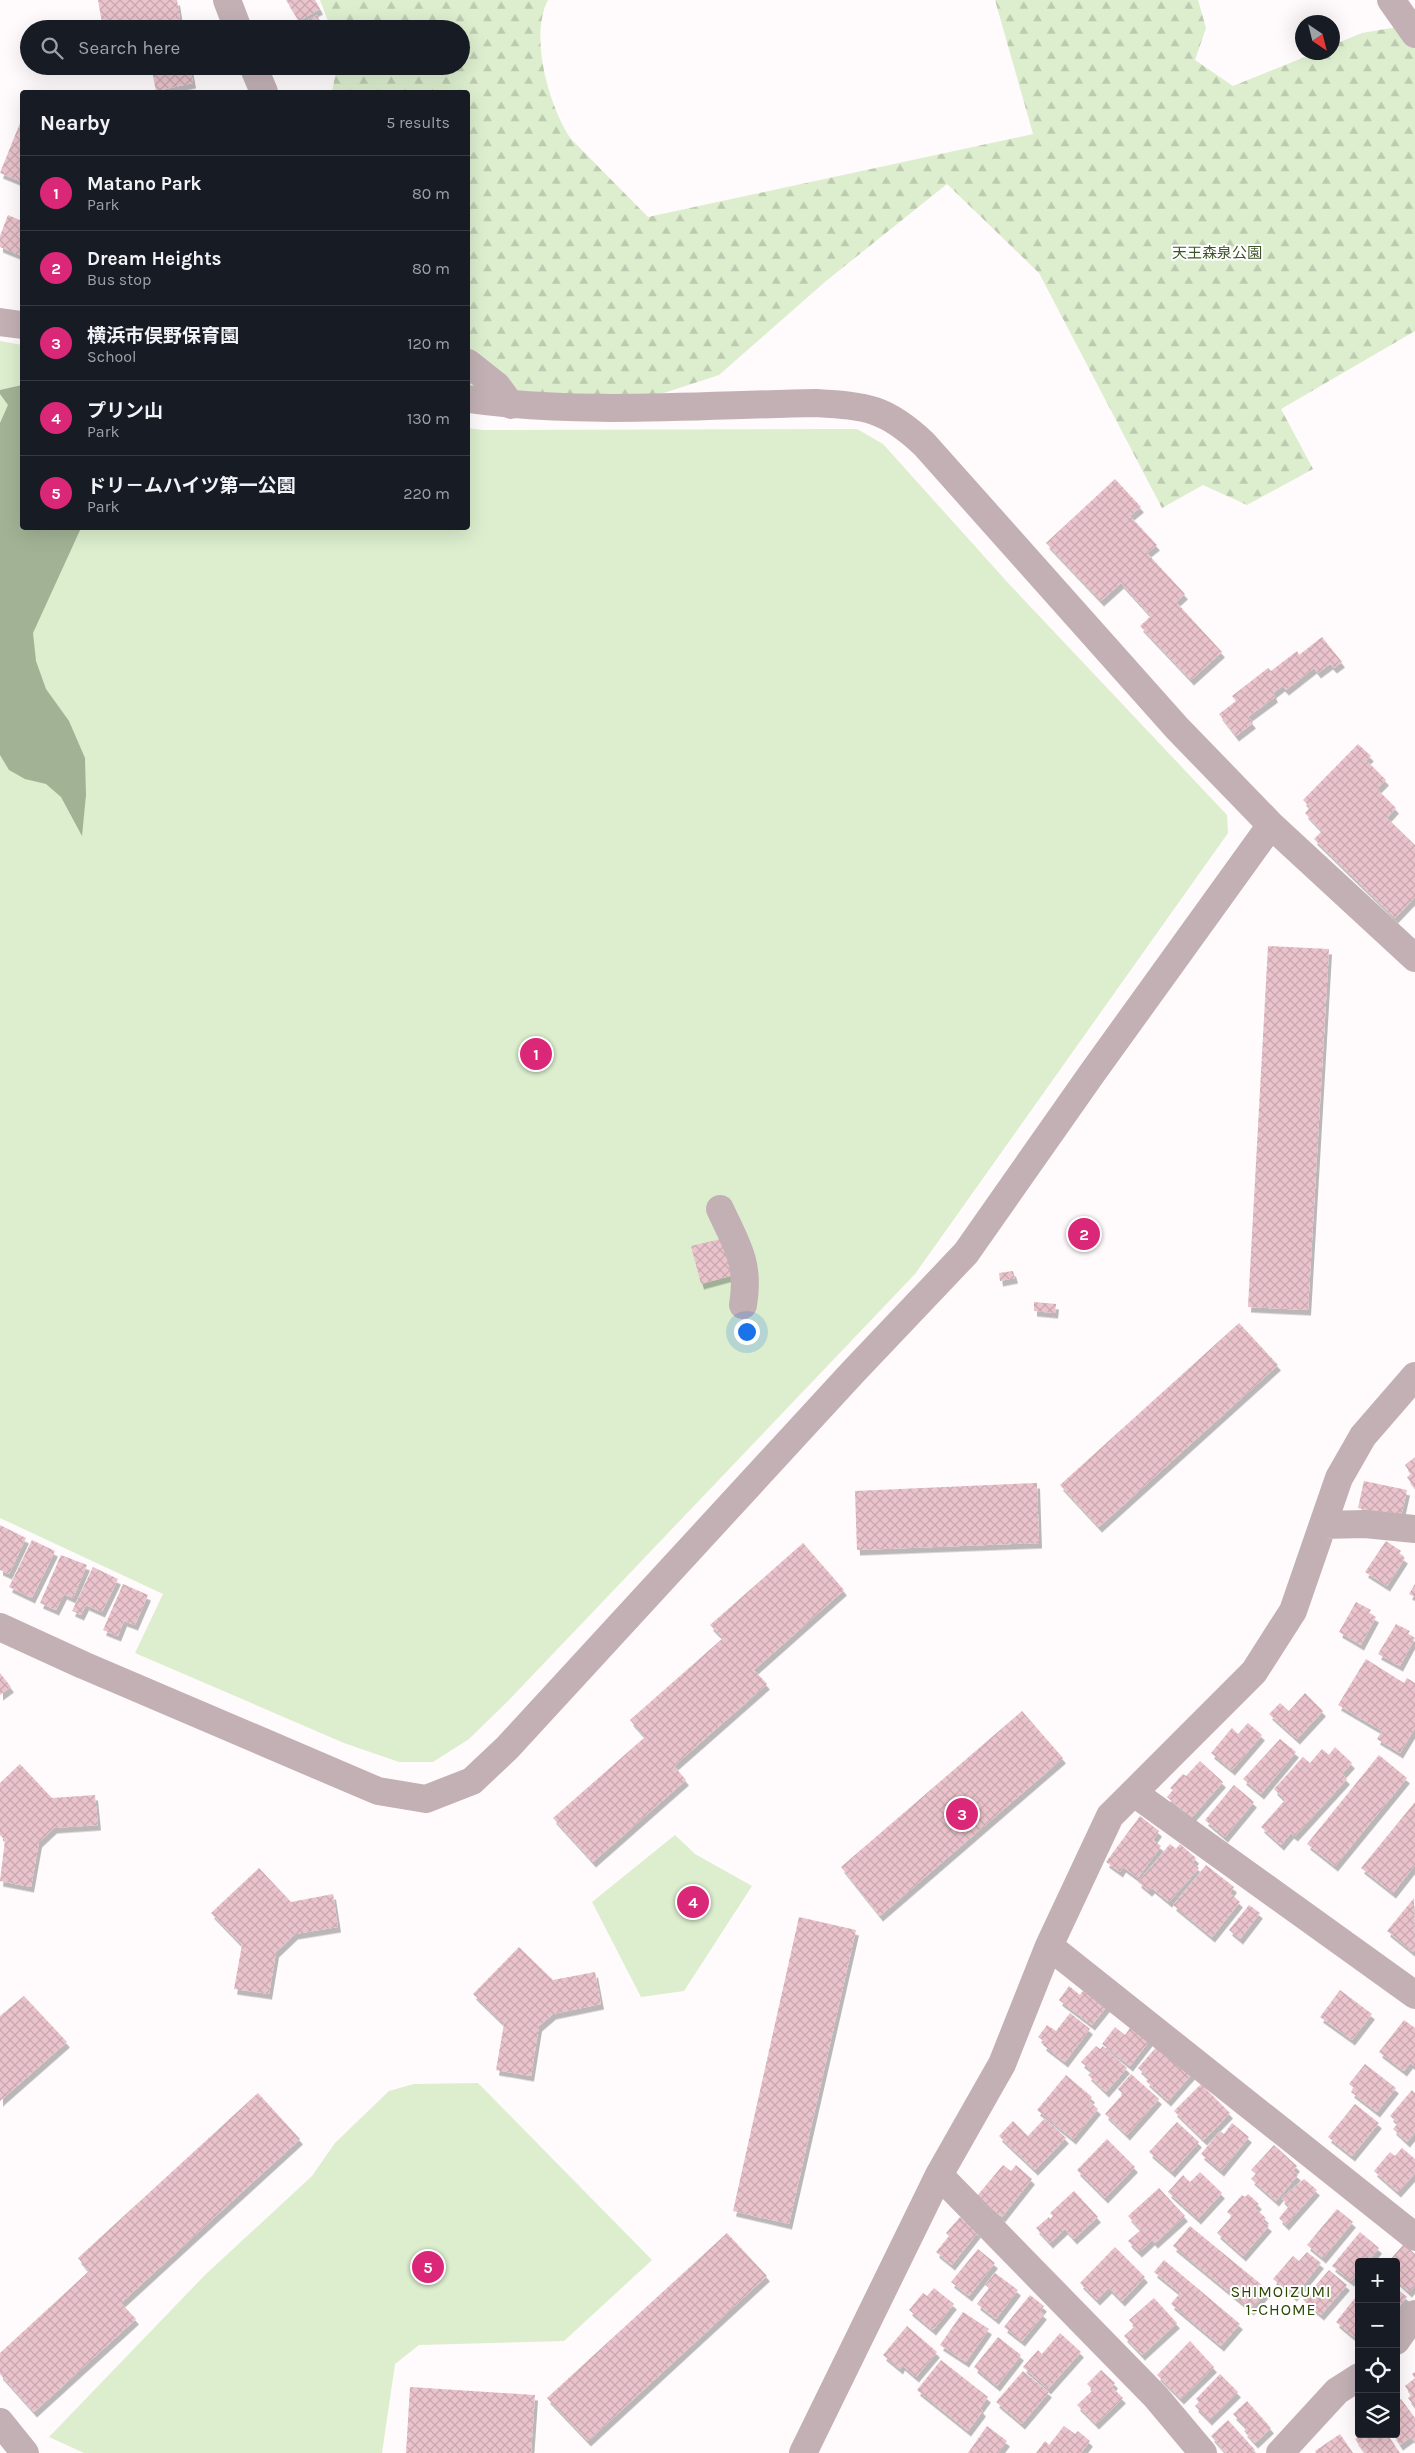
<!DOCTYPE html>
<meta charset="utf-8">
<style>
:root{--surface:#171b24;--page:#20242c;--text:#f1f3f6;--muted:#9ea1a6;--line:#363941;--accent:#db2777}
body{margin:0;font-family:Karla,"Noto Sans JP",sans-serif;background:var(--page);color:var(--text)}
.controls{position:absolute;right:15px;bottom:15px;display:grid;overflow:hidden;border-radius:5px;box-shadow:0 5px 20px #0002}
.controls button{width:45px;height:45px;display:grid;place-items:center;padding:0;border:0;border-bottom:1px solid var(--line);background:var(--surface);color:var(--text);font:25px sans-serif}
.compass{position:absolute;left:1295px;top:15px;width:45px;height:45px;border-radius:50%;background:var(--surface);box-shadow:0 5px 20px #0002;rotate:145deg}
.you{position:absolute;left:746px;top:1331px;width:18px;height:18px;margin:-12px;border:4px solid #fff;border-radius:50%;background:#1a73e8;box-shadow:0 0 0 8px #1a73e833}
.badge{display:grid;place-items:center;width:32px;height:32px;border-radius:50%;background:var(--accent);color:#fff;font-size:16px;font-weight:700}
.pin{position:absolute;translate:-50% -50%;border:2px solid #fff;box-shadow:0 1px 5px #0006}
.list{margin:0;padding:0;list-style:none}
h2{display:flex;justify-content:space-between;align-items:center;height:65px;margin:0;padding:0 20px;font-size:21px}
h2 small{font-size:16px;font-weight:400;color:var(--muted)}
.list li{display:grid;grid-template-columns:32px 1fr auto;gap:15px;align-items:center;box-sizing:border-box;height:75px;padding:0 20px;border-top:1px solid var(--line)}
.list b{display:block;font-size:19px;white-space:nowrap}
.list p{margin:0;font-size:16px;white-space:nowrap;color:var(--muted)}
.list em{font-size:16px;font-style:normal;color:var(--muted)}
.icon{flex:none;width:28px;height:28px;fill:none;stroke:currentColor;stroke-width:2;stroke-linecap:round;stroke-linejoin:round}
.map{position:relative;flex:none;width:1415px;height:2453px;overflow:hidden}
.search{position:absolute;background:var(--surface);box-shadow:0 5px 20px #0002;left:20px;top:20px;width:450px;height:55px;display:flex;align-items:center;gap:12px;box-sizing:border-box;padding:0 18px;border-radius:28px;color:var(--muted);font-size:19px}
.panel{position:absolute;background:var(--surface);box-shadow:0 5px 20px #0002;left:20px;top:90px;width:450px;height:440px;border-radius:5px}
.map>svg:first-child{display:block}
.forest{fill:url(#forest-firs)}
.park{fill:#dceece}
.water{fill:#a2b395}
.building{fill:url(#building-cross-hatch);filter:url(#shadow)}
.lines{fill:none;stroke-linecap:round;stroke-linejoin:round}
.minor{stroke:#c2b0b4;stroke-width:28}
.labels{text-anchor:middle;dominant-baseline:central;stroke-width:4;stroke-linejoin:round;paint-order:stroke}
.park-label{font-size:15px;fill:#3d5527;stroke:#fff}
.neighbourhood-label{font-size:16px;letter-spacing:1px;fill:#294800;stroke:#fff}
</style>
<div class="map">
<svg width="1415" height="2453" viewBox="0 0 1415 2453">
<defs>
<pattern id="forest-firs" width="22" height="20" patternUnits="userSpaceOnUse" patternTransform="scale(1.25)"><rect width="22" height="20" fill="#dceece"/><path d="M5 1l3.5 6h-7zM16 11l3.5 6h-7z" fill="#bccbb0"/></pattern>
<pattern id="building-cross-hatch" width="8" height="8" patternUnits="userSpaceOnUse" patternTransform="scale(1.25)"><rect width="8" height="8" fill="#eac3cc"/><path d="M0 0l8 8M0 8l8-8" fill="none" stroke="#c8a7ae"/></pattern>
<filter id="shadow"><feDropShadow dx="3" dy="5.5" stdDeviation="0" flood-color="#0004"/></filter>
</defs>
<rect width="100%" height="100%" fill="#fffafb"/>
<path class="forest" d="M320,0h228c-19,36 1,107 23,139l77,78 385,-83 -38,-134h203l8,28 -11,32 38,26 82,-33 17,-1 1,-7 29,-12 53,-9v307l-134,78 32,60 -66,36 -44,-20 -41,23 -123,-235 -92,-89 -121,97 -107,94 -83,27 -168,-10v-300h-136l5,-26h124v-37h-130z"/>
<path class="park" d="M0,341l22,4v183h446v-100l14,2 375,-1 26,15 126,140 218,231 1,18 -313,441 -408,428 -38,37 -36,23h-34l-55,-19 -209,-90 28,-59 -163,-76z
M675,1835l20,19 57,32 -68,105 -43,6 -49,-95z
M478,2083l174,177 -88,81 -145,4 -24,19 -13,89h-298l-35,-16 156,-162 107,-99 23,-33 54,-52 25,-7z"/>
<path class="water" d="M22,385v143h59l-48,105 3,28 10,28 23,32 16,37 1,37 -4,41 -21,-39 -15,-13 -21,-5 -16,-9 -9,-15v-332l8,-18 -8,-11v-4z"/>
<path class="building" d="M98,0h79l3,19 -17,4 1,6h-61z
M286,0h29l5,9 -21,12z
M317,15l7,14h-32z
M151,66h39l3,17 -37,8z
M20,123l2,1v58l-22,-9z
M8,215l14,6v35l-22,-9v-11z
M1115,479l26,28 -11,9 27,29 -10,8 38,41 -9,8 46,50 -31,28 -51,-54 11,-10 -30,-33 -20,18 -55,-58z
M1322,637l20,25 -8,6 -4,-4 -12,9 -4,-5 -28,22 -4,-4 -9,7 2,4 -27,20 5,6 -17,13 -17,-22 17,-13 -4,-5 36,-28 3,3 26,-20 2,4z
M1358,744l13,12 -5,4 20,20 -9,9 19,19 -9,10 28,27v52l-20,21 -81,-79 8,-8 -17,-18 5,-6 -7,-7z
M1268,946l61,3 -21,361 -60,-3z
M725,1238l9,37 -33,9 -10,-38z
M1013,1271l2,7 -15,3 -1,-8z
M1034,1302l22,2 -1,9 -21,-2z
M1239,1323l39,42 -179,162 -39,-42z
M1415,1457v31l-8,-11 4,-3 -6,-9z
M1364,1481l43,9 -6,27 -43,-9z
M1037,1483l2,60 -182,7 -2,-59z
M0,1525l26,13 -17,36 -9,-4z
M32,1540l23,11 -23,47 -23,-11z
M1386,1541l15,10 -2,3 6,4 -18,28 -22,-14z
M803,1543l41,47 -90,80 13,14 -93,82 12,14 -93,82 -40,-44 92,-81 -15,-17 93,-82 -13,-13z
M61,1555l26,10 -14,33 -9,-4 -8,16 -16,-7z
M93,1567l25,12 -16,33 -16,-7 -5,10 -9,-4z
M123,1584l25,11 -13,30 -11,-4 -6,15 -15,-6z
M1415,1584v13l-6,-3z
M1356,1602l15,8 -2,3 7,4 -15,28 -22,-13z
M1396,1624l14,7 -2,3 7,4 -15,28 -22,-12z
M1366,1659l38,24 3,-5 8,5v45l-15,25 -23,-14 5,-8 -44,-26z
M0,1673l11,14 -11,8z
M1305,1693l18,18 -26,28 -28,-25 11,-11 9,8z
M1022,1711l41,47 -183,158 -39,-49z
M1248,1723l14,12 -30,35 -21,-17 21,-25 6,6z
M1280,1739l16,13 -35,42 -18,-15z
M1335,1747l17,16 -10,11 5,5 -52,57 -4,-3 -10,12 -20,-18 24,-27 -11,-11 29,-32 7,6 12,-14 7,6z
M1379,1755l28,23 -72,88 -28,-22z
M1200,1761l23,21 -32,36 -24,-21 6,-7 -3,-2 13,-14 3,2z
M20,1764l32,34 43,-3 3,30 -44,3 -15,14 -8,45 -31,-6 5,-41 -5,-5v-52z
M1234,1785l20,17 -29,35 -20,-17z
M1415,1802v63l-22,28 -32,-25z
M1140,1816l19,15 -6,9 8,6 -23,32 -15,-11 -3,5 -14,-10z
M1170,1844l6,5 4,-5 16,14 -3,5 6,5 -30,34 -17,-14 -3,3 -11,-9z
M1206,1865l28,22 -4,6 10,9 -28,35 -39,-32z
M259,1868l32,34 42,-8 5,33 -43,7 -19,18 -7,42 -35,-5 8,-44 -31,-32z
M1414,1898l1,52 -2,2 -26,-21z
M1249,1905l11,8 -20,26 -11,-9z
M799,1917l57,13 -67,294 -56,-13z
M519,1947l34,33 42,-8 6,32 -48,10 -14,12 -8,50 -35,-6 8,-46 -31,-30z
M1069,1986l11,9 5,-7 23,17 -16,20 -33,-25z
M1340,1990l32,24 -20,26 -32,-23z
M24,1996l43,46 -67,59v-85z
M1070,2013l20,16 -25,33 -22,-17 2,-3 -7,-5 9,-12 9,6z
M1404,2020l11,8v38l-5,-3 -6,8 -25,-19z
M1132,2025l19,14 -21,27 -28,-22 13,-17 10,8z
M1158,2045l34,29 -24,27 -22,-20 3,-3 -11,-10z
M1096,2046l4,3 3,-3 24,22 -21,24 -18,-17 4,-4 -11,-9z
M1365,2064l31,24 -19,24 -26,-20 3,-4 -5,-4z
M1131,2074l28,25 -32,36 -22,-21 18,-20 -5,-5z
M1066,2075l26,22 -3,4 9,8 -25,30 -36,-29z
M1201,2084l29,29 -26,27 -30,-29z
M1412,2090l3,3v39l-8,10 -14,-13 5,-6 -8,-7z
M258,2093l42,46 -179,164 15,16 -102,93 -34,-38v-21l89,-82 -11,-13z
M1355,2104l24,19 -27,33 -24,-19z
M1045,2118l21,20 -31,32 -36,-34 14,-15 15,15z
M1177,2122l22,20 -27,30 -23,-20z
M1232,2123l17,14 -28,34 -20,-17 19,-23 4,3z
M1107,2139l28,28 -30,31 -28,-28z
M1274,2145l23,21 -4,5 5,4 -22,26 -25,-22 5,-5 -5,-4z
M1402,2148l13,11v14l-17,19 -24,-21 16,-19 5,4z
M1003,2165l8,6 5,-6 16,14 -30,38 -25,-21z
M1200,2172l22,21 -24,26 -30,-27 15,-17 7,7z
M1304,2179l13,11 -31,35 -7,-7 10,-12 -8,-8z
M1159,2188l26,28 -30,27 -3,-3 -13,12 -11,-11 13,-11 -13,-14z
M1074,2191l24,26 -24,22 -9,-10 -15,14 -14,-15 13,-11 1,2 3,-3 -3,-3z
M1248,2194l11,10 -4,4 11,10 -3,3 6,5 -26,30 -26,-23 15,-17 -5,-4 15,-17 3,2z
M1337,2209l16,13 -30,36 -16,-13z
M960,2217l18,15 -26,33 -16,-13 13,-16 -3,-3z
M1190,2226l78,64 -17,20 -78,-64z
M1360,2232l19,16 -11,14h-9v11l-8,8 -19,-15z
M727,2233l40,43 -179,165 -41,-43z
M1404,2244l11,10v31l-6,7 -13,-12v-18h-8z
M1115,2247l30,30 -23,24 -13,-13 -12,12 -17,-17z
M978,2249l17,14 -26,33 -18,-14z
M1307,2252l14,11 -27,33 -21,-17 20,-23 6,5z
M1164,2260l76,64 -19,22 -50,-42 9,-11 -26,-21z
M1329,2270l18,15 -26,30 -18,-15z
M995,2273l23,17 -22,29 -19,-15 12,-16 -4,-3z
M934,2288l20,16 -21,26 -24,-20 14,-17 4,3z
M1396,2288l11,9 -11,13z
M1030,2295l14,11 -4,5 4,3 -22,27 -18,-14z
M1154,2298l23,25 -35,32 -18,-19 11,-10 -6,-6z
M1355,2298l4,3v31l-5,5 -18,-15z
M963,2312l26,17 -23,33 -26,-17z
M907,2326l30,26 -21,25 -14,-12 -2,4 -17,-14z
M1060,2333l21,19 -33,37 -25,-22 15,-17 4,4z
M998,2337l23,18 -24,31 -23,-19z
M1190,2341l24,26 -33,32 -24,-24z
M941,2360l47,37 -8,11 3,3 -15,20 -51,-41z
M1101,2370l14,13 -3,4 11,11 -27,26 -19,-19 16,-15 -6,-6z
M1023,2371l26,21 -27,32 -26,-22z
M1415,2372v35l-7,-9 3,-3 -6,-9 10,-8 -3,-4z
M1220,2374l18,18 -29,28 -14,-14 4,-4 -3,-3z
M410,2387l125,8 -4,58h-125z
M1401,2399l14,19v24l-4,-5 -11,8 -7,-11h3v-31z
M1247,2401l24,27 -16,15 -11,-12 3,-3 -14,-14z
M1228,2420l27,30 -3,3h-26l-15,-17z
M987,2426l20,15 -9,12h-30z
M1064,2426l11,8 3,-3 12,10 -9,12h-45l9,-12 4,4z
M1340,2434l13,19h-37l-1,-2z
M1361,2434h26l13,19h-35l-10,-14z"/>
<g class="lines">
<path class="minor" d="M227,0l11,29
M1391,0l24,34
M253,66l11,26
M0,322l22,3
M468,363l29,23 14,19
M468,399c114,16 232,6 348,4 51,3 70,5 108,41l253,284 94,97 144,133
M720,1209c17,37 30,54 23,96
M1323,1525l42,-1 50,5
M0,1627l83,38 295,126 48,8 46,-18 35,-33 346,-376 113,-119 127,-181 178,-247
M1134,1793l281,202
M1049,1946l366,291
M939,2175l217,222 47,56
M1396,2341l19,-27
M0,2422l25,31
M803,2453l136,-278 63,-111 47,-118 61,-130 144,-144 39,-61 46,-133 24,-42 52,-60
M1280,2453l57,-62 22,-14"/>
</g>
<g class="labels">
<g class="park-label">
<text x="1217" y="253">天王森泉公園</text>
</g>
<g class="neighbourhood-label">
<text x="1281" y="2291">SHIMOIZUMI<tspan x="1281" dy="18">1-CHOME</tspan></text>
</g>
</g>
</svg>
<div class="controls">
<button>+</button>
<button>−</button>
<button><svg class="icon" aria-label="locate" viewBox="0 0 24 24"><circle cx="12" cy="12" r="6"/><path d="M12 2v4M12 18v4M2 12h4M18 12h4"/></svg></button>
<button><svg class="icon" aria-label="layers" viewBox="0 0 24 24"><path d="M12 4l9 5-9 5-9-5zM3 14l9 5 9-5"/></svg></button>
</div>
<svg class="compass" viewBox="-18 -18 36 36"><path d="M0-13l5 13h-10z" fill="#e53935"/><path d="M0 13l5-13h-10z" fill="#9ea1a6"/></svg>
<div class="you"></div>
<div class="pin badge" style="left:536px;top:1054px">1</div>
<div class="pin badge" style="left:1084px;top:1234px">2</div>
<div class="pin badge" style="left:962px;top:1814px">3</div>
<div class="pin badge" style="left:693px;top:1902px">4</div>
<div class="pin badge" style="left:428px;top:2267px">5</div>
<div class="search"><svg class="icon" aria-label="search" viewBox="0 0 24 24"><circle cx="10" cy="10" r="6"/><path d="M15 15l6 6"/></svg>Search here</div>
<section class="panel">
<h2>Nearby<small>5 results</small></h2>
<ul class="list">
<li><span class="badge">1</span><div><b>Matano Park</b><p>Park</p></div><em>80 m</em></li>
<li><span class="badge">2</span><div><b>Dream Heights</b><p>Bus stop</p></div><em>80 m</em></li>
<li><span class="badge">3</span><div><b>横浜市俣野保育園</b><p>School</p></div><em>120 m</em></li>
<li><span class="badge">4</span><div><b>プリン山</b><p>Park</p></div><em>130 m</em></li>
<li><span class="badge">5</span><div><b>ドリ－ムハイツ第一公園</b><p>Park</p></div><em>220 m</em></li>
</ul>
</section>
</div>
